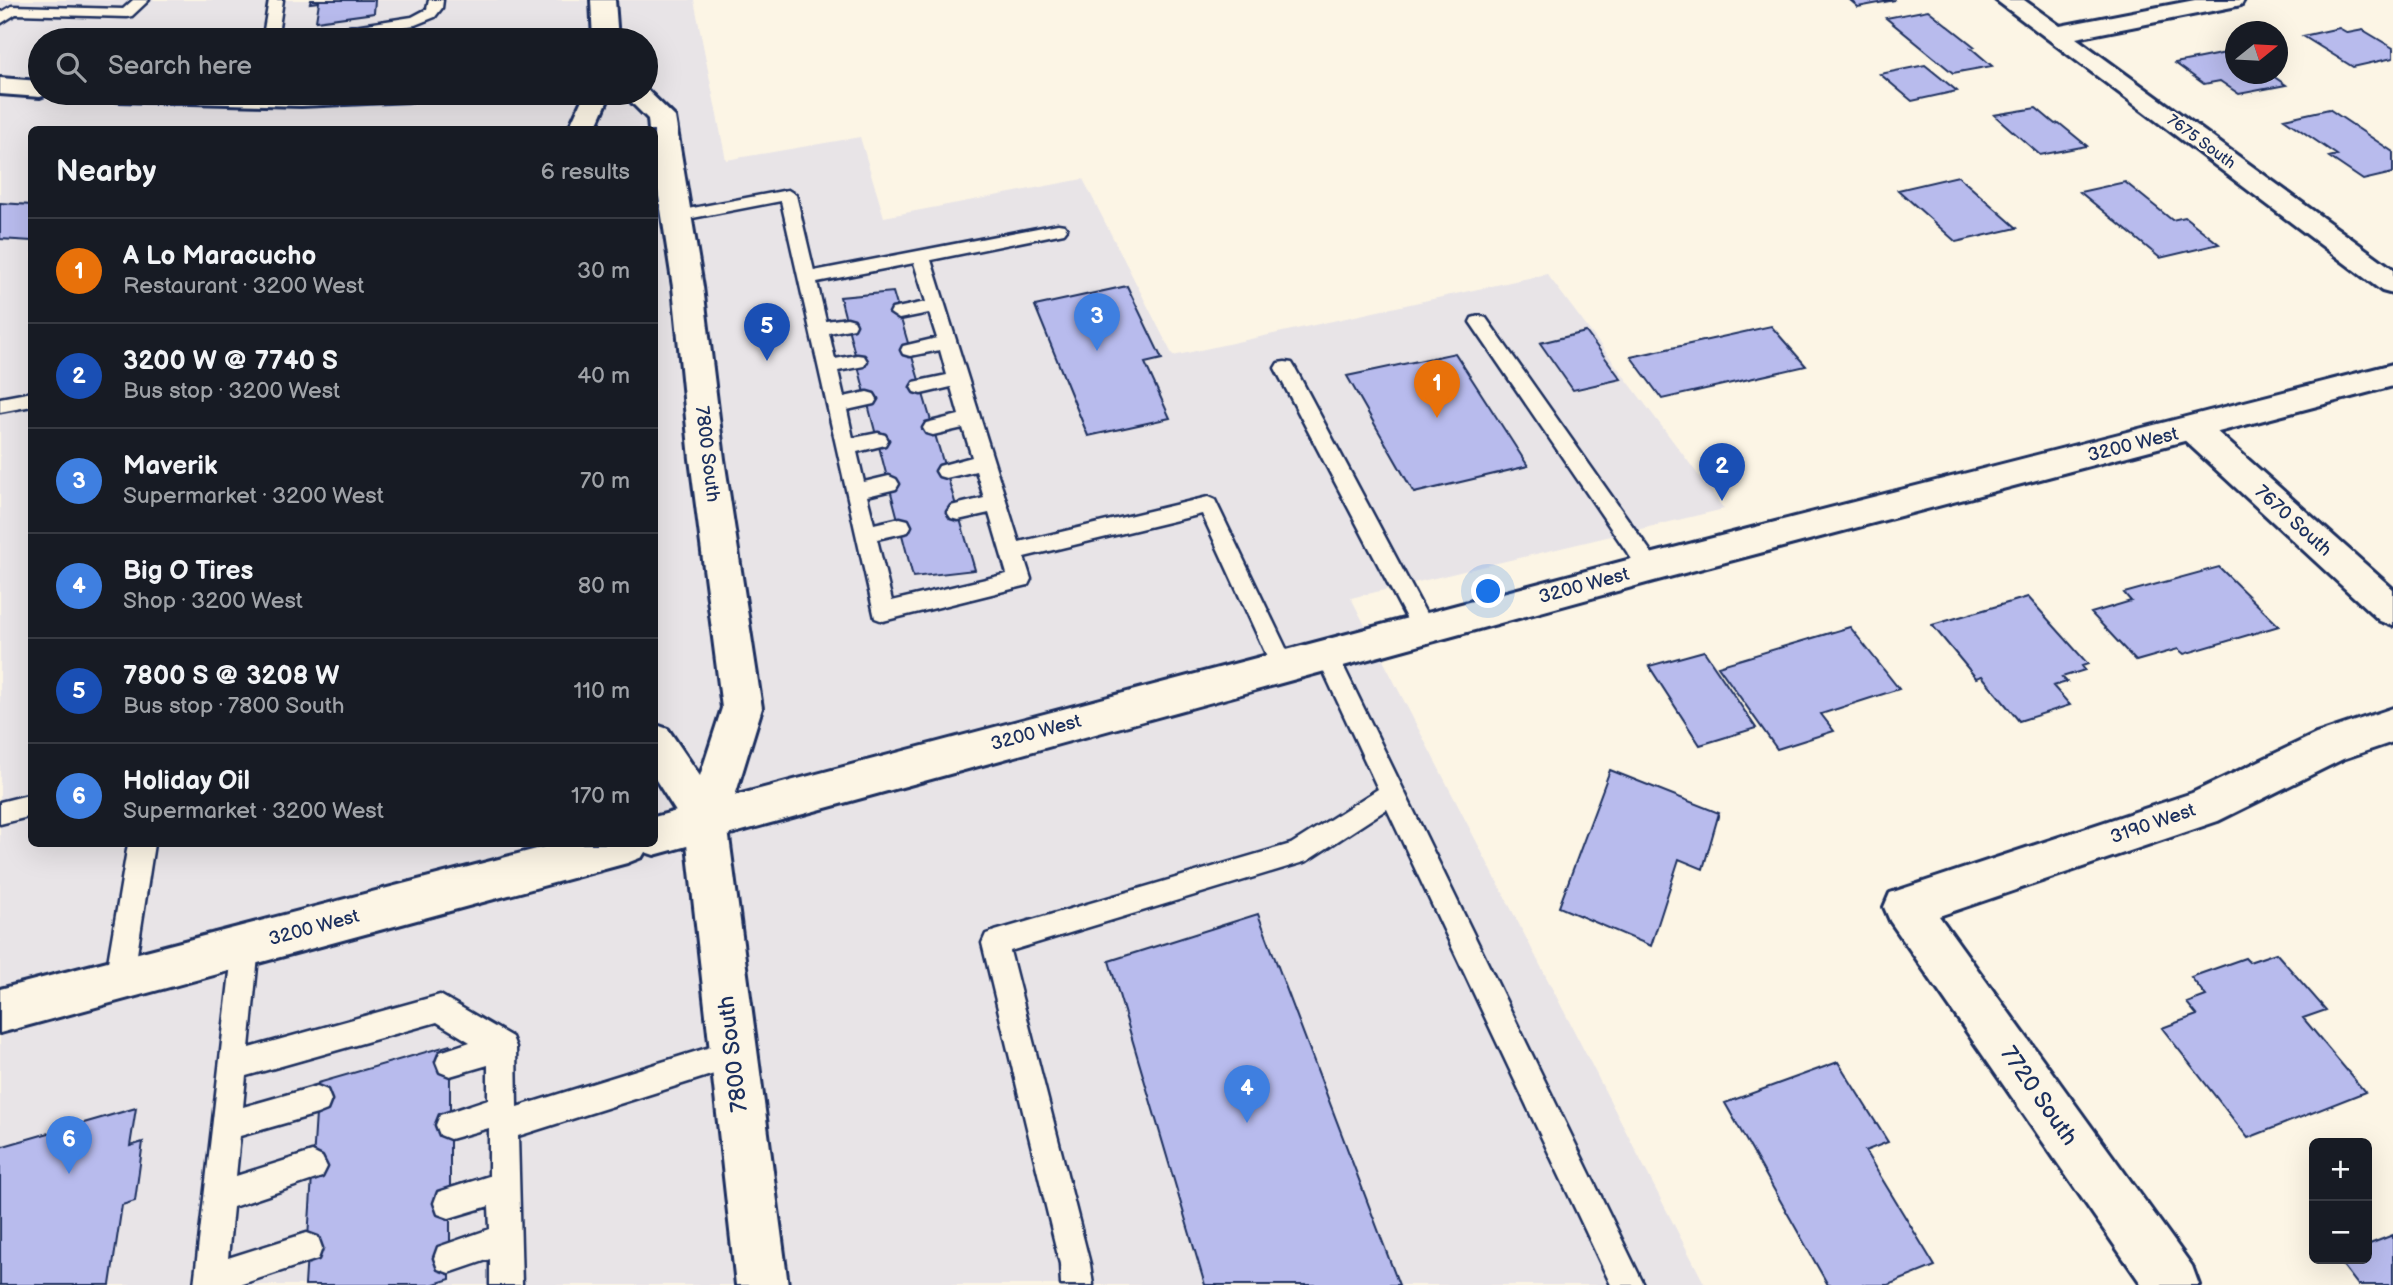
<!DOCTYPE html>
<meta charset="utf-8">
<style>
:root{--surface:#171b24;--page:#242831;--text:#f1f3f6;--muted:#9ea1a6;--line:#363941;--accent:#8c9099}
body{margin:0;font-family:"Balsamiq Sans",sans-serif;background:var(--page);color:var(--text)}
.controls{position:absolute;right:21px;bottom:21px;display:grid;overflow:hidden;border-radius:10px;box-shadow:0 7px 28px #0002}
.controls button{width:63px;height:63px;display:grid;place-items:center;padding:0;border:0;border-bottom:2px solid var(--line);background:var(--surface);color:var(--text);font:35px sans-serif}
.compass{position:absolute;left:2225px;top:21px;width:63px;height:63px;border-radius:50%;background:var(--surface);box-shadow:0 7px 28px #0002;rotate:72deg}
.you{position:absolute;left:1489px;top:592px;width:24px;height:24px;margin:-18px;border:5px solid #fff;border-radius:50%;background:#1a73e8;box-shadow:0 0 0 10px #1a73e833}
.badge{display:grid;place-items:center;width:46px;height:46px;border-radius:50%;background:var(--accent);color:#fff;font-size:23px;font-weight:700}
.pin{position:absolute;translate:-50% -58px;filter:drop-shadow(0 2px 4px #0008)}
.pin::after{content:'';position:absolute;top:37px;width:24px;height:21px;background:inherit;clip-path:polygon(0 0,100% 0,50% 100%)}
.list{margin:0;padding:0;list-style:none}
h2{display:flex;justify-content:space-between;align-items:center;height:91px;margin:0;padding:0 28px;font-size:30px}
h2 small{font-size:23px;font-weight:400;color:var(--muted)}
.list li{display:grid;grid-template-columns:46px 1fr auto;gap:21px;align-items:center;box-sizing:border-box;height:105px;padding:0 28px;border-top:2px solid var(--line)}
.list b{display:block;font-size:26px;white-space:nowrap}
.list p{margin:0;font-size:23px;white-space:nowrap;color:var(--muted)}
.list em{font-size:23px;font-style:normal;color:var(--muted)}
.icon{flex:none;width:38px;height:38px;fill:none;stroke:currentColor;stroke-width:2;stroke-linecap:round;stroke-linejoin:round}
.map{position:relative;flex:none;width:2393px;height:1285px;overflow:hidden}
.search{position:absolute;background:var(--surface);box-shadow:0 7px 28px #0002;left:28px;top:28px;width:630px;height:77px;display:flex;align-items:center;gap:18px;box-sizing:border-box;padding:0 24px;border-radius:38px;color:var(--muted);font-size:26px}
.panel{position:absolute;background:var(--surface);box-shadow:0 7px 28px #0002;left:28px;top:126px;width:630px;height:721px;border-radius:10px}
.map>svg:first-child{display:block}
.built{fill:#e8e4e7;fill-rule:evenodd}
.building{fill:#b8bbed;stroke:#1b2f5e;stroke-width:2}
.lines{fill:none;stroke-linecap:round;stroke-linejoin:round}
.lane-casing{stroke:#1b2f5e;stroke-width:5}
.street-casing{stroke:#1b2f5e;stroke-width:6}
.secondary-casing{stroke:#1b2f5e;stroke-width:6}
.primary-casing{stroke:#1b2f5e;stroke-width:6}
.lane{fill:#fcf5e5;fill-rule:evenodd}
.street{fill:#fcf5e5;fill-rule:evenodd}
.secondary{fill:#fcf5e5;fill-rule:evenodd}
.primary{fill:#fcf5e5;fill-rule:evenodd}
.labels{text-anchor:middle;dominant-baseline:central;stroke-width:5;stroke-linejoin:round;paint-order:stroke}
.far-street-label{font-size:16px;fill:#1b2f5e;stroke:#fcf5e5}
.street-label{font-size:19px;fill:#1b2f5e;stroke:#fcf5e5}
.near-street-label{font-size:23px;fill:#1b2f5e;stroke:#fcf5e5}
</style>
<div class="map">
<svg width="2393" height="1285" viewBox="0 0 2393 1285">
<rect width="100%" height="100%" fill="#fcf5e5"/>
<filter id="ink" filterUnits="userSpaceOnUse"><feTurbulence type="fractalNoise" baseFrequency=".0143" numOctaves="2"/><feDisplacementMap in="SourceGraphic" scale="14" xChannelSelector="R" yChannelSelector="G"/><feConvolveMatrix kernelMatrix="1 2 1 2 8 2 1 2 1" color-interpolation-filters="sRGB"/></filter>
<g filter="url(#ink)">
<path class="built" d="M0,0h694l32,160 134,-23 24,80 199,-38 90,177 374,-82 177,235 -373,89 354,687h-1705zM40,40h606v53h-606zM32,130h622v714h-622z"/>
<path class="building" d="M311,0h64l-1,13 -58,8 3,-19 -9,1z
M1850,0h45l-37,7z
M1928,10l47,37 -4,1 21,18 -39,7 -67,-55z
M2339,28l9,5 15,-3 30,18v10l-40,9 -50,-31z
M2236,51v23h34l16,11 -47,9 -19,-13 -16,3 -29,-21z
M1925,65l32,26 -45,10 -32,-27z
M2036,108l19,16 4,-1 28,23 -47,9 -46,-40z
M2329,109l64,43v21l-30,7 -34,-23 8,-2 -53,-36z
M1958,176l59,52 -61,14 -58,-52z
M2125,182l47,38 13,-3 34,27 -59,14 -80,-66z
M0,203l32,2v36l-32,-2z
M1127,286l35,73 -17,4 25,55 -82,18 -53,-130z
M893,292l28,95 54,183 -62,7 -73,-280z
M1771,326l35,40 -144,33 -31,-42z
M1586,332l35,47 -48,11 -33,-47z
M1455,353l73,113 -114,27 -67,-117z
M2219,567l60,59 -95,28 -6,-5 -42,12 -45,-48 40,-12 -7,-8z
M2028,597l60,67 -6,2 3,4 -23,7 5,5 -14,4 17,19 -51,16 -37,-45 -6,2 -44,-53z
M1850,627l49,62 -78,25 13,17 -57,18 -59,-83z
M1704,651l52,77 -56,17 -51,-79z
M1610,770l109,43 -16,56 -24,-10 -28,87 -92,-39z
M1258,914l141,371h-194l-96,-324z
M2276,953l50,57 -23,8 62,74 -117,46 -86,-110 35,-13 -10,-12 19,-7 -15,-19 54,-19 4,4z
M450,1045v234l-19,6h-126l13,-202z
M1838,1062l50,80 -23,9 70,115 -47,19h-60l-103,-182z
M136,1108l-6,38 13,-4 -8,59 -13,4 -12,80h-110v-138z
M2393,1235v50h-35l-20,-26h29v-14z"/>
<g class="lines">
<g class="lane-casing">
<path id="lane" d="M133,0h16l-17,16 -5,1 -111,-3 -16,10v-11l12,-7 111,3z
M269,0h14l-5,34 5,5 7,-3 122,-19 15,-8 2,-9h14l-1,8 -7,9 -20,8 -97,15h-52l-3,-4z
M788,190l8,5 18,76 244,-47 6,1 3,4 -3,4 -133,27 88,282 189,-45 7,3 80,167 -4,7 -8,2 -8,-2 -73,-160 -178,43 7,22 -3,6 -8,2 -137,34 -8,-3 -94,-417 -104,20 -9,-5 9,-5zM914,263l12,39 -34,7 -2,4 9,6 30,-6 8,25 -34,8 -2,4 2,4 7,2 30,-6 7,25 -33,7 -3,5 3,5 7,2 30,-7 8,28 -33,8 -3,5 3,5 7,2 30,-7 9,29 -33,9 -3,5 3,5 7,2 30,-7 8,27 -33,8 -4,6 4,6 7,2 31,-7 18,61 -115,27 -15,-62 31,-7 3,-6 -3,-6 -8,-2 -26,6 -7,-28 29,-7 3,-5 -3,-5 -7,-3 -25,6 -7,-30 28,-7 3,-5 -3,-5 -7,-2 -25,5 -6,-28 27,-6 3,-5 -3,-5 -7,-2 -23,5 -6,-26 26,-5 3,-5 -3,-5 -7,-1 -22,4 -6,-26 25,-5 2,-4 -2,-4 -7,-2 -21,3 -9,-39z
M1479,316l7,2 172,244 3,6 -3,6 -8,2 -8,-2 -172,-252 2,-4z
M1285,362l7,1 3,5 136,255 3,6 -3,6 -8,3 -8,-3 -140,-267 3,-5z
M32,392v14l-32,6v-14z
M1327,646l8,2 3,7 306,630h-33l-224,-476 -80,52 -297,90 80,313 3,21h-32l-1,-21 -78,-321 4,-9 9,-3 296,-87 87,-55 -62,-134 3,-7z
M32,794v22l-32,8v-22z
M128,844h26l-21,136 -4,9 -10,4 -10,-4 -4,-9z
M246,934l9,3 4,9 -10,102 191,-53 72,42 4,10 1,60 216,-67 10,4 4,10 -4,10 -10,4 -215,68 4,149h-32v-26l-41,14 -11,-4 -4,-11 4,-11 52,-18 -1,-23 -40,12 -11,-4 -4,-11 4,-11 51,-16v-48l-39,11 -10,-4 -4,-10 4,-10 48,-16v-34l-38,11 -10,-4 -4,-10 4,-10 30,-10 -33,-20 -191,54 -3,31 74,-21 10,4 4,10 -4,10 -10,4 -77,22 -4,40 76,-24 10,5 5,10 -5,10 -89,30 -5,51 79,-25 11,4 4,11 -4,11 -79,26h-45l39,-339 4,-9z"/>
</g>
<g class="street-casing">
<path id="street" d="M1996,0h28l36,26 135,-26h49l-3,5 -9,2 -156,31 317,231v25l-11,-3z
M2193,417l12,4 188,168v37l-13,-5 -199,-184 -5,-8 5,-8z
M2393,708v34l-50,17 -125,62 -279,95 253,350 7,19h-57l-252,-364 -6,-14 6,-14 302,-100 124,-59z"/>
</g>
<g class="secondary-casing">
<path id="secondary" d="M0,78l40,3v12h11l-11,4 -40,-3z
M106,93h318l-4,6 -9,2 -110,5 -182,-5 -9,-2z
M2393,364v22l-743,196 -996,273 -9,-3 -3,5 -15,6 -627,170v-44l556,-145h98v-27l996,-263z"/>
</g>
<g class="primary-casing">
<path id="primary" d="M591,0h24l3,40h-25z
M646,89l29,28 28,170 21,172 38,249 -35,114 61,463h-52l-51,-459 -31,-49v-53l14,5 32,47 22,-68 -32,-249 -17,-172 -19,-123v-34h-5l-1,-11 -26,-26h24z
M585,93h26l-16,37h-27z"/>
</g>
<use href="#lane" class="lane"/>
<use href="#street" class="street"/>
<use href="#secondary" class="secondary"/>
<use href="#primary" class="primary"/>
</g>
</g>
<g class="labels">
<g class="far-street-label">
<text transform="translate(2201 142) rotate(36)">7675 South</text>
</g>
<g class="street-label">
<text transform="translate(2133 445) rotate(-14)">3200 West</text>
<text transform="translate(707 454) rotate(83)">7800 South</text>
<text transform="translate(2293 521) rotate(42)">7670 South</text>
<text transform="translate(1584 586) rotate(-15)">3200 West</text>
<text transform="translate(1036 733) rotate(-15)">3200 West</text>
<text transform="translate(2153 824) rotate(-19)">3190 West</text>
<text transform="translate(314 928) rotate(-15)">3200 West</text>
</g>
<g class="near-street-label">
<text transform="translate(733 1054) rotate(-97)">7800 South</text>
<text transform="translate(2039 1096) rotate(55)">7720 South</text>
</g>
</g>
</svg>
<div class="controls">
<button>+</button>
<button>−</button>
</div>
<svg class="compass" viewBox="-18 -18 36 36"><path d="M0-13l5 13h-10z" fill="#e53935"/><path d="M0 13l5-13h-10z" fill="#9ea1a6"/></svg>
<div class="you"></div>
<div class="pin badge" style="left:1437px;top:418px;background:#e8710a">1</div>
<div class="pin badge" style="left:1722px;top:501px;background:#1a4fb4">2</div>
<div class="pin badge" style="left:1097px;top:351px;background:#3f7fe0">3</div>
<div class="pin badge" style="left:1247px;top:1123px;background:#3f7fe0">4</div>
<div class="pin badge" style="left:767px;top:361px;background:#1a4fb4">5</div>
<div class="pin badge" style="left:69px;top:1174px;background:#3f7fe0">6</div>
<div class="search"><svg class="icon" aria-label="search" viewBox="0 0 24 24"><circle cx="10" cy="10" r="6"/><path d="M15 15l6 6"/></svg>Search here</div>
<section class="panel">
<h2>Nearby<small>6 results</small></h2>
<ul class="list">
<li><span class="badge" style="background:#e8710a">1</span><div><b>A Lo Maracucho</b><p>Restaurant · 3200 West</p></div><em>30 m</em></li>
<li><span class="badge" style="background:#1a4fb4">2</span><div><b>3200 W @ 7740 S</b><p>Bus stop · 3200 West</p></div><em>40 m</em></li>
<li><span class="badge" style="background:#3f7fe0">3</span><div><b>Maverik</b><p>Supermarket · 3200 West</p></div><em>70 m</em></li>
<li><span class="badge" style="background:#3f7fe0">4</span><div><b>Big O Tires</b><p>Shop · 3200 West</p></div><em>80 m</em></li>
<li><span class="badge" style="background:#1a4fb4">5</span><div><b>7800 S @ 3208 W</b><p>Bus stop · 7800 South</p></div><em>110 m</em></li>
<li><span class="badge" style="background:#3f7fe0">6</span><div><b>Holiday Oil</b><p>Supermarket · 3200 West</p></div><em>170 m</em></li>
</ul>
</section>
</div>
